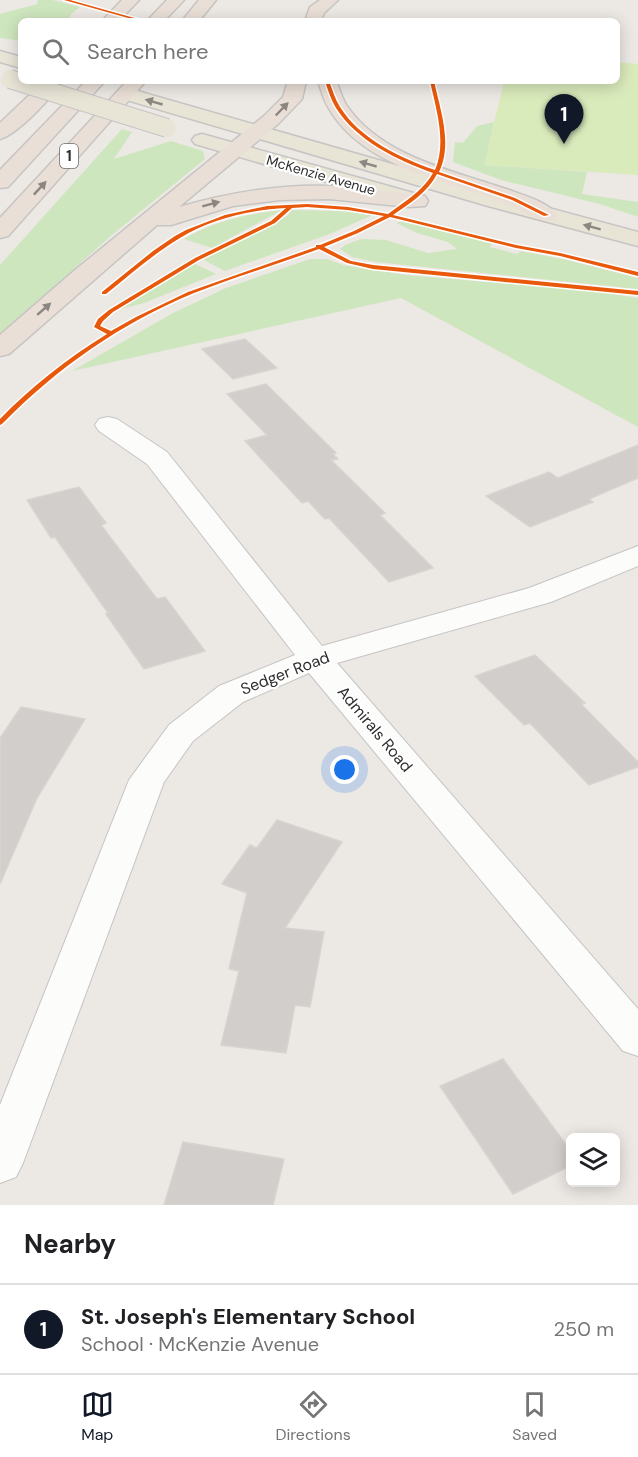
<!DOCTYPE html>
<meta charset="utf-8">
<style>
:root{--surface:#fff;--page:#f6f6f6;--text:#202124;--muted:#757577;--line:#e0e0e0;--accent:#111827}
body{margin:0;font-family:"DM Sans",sans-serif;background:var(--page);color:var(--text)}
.controls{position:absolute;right:18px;bottom:18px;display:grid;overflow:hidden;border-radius:9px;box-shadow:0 3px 15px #0003}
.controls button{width:54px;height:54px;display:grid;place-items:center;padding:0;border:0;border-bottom:2px solid var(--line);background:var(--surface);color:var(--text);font:30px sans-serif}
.you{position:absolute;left:345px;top:770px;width:21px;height:21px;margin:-15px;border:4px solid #fff;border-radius:50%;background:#1a73e8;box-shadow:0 0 0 9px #1a73e833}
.badge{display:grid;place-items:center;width:39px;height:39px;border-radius:50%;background:var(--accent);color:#fff;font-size:20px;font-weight:700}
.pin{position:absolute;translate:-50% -50px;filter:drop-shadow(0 2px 3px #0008)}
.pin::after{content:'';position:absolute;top:32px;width:21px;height:18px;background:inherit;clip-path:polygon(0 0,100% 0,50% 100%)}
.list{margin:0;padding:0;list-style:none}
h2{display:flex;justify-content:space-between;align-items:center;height:78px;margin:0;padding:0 24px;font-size:26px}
h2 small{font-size:20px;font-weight:400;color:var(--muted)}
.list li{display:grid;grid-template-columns:39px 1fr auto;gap:18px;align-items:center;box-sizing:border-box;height:90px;padding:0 24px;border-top:2px solid var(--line)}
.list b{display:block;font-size:22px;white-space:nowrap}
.list p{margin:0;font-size:20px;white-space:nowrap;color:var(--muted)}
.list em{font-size:20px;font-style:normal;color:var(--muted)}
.icon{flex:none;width:33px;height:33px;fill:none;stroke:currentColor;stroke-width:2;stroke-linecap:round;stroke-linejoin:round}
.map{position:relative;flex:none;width:638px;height:1205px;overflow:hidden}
.search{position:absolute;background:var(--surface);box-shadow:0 3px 15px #0003;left:18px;right:18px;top:18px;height:66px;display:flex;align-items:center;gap:15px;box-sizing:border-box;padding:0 21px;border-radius:9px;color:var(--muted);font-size:22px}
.sheet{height:168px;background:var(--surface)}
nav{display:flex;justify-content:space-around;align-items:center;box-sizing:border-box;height:84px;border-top:2px solid var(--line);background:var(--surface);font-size:16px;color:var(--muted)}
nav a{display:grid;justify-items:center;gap:3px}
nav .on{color:var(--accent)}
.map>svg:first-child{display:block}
.green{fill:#cee6be}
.pitch{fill:#d9eabb}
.building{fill:#d1cecb;stroke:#d7d4d0;stroke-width:1.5}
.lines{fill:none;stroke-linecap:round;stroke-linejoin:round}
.minor-casing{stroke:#c5c4c5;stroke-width:2}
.primary-casing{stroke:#c6c5c4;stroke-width:3}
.motorway-casing{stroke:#c6c5c4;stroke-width:3}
.minor{fill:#fcfcfb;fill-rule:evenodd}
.primary{fill:#e8e4d6;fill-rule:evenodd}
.motorway{fill:#eadfd6;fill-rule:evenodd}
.primary-bridge-casing{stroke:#c6c5c4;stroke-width:20;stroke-linecap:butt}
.primary-bridge{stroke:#e8e4d6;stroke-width:18}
.cycleway-casing{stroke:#fff;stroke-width:3}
.cycleway{fill:#e8590c;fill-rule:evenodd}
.oneway{fill:#8b8982}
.oneway2{fill:#8c8682}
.labels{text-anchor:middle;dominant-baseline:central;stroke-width:4.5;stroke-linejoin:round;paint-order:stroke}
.far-street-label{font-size:14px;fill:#2e2e2e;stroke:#fff}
.shield{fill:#fff;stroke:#6d6d6d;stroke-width:1.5}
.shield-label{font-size:15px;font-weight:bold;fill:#2e2e2e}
.street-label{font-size:16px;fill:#2e2e2e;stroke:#fff}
</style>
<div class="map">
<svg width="638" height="1205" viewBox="0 0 638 1205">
<rect width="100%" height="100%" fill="#ece8e4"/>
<path class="green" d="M38,0h15l27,7 -9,7 -3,7h-47v20l-21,-3v-24l37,-10z
M494,122l-9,43 102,7 -5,22 56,8v15l-38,-13 -99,-24 -48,-18 2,-20 8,1 14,-17z
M122,129l10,3 -18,27 57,-18 32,10 2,8 -93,76 -112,99v-69z
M282,210l-70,38 -28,-9c30,-18 63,-25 98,-29z
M292,210l47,1 34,4 -46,20 -102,36 -23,-12 85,-43z
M403,221l89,23 -2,3 27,7 4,-3 46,9 71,18v11l-262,-27 -24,-5 -12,-8 5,-4 16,-6 25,1 42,13 29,-4 -9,-7 -31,-9 -21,-10z
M310,259h17l16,6 63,10 187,16 45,7v129l-237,-129 -329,73 101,-58 53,-25z
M193,263l23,11 -72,29 -23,6z"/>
<path class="pitch" d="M617,62l21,2v111l-154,-10 20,-84h113z"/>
<path class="building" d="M245,339l32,29 -44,11 -31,-30z
M266,384l70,69 -3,1 5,5 -7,1 54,53 -5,2 53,53 -44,14 -60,-64 -4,1 -17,-18 -6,2 -57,-62 22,-6 -40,-41z
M638,445v33l-49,21 4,3 -63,25 -44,-31 63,-24 9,6z
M79,487l27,36 -5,2 56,74 8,-2 40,54 -61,18 -38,-55 2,-1 -53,-76 -4,1 -24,-38z
M535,655l50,48 -4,1 57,58v5l-49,18 -59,-62 -6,2 -49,-49z
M21,707l64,12 -48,79 -37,86v-146z
M277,820l65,22 -57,86 39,4 -14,75 -15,-2 -9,48 -65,-8 18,-74 -10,-2 18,-76 -25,-9 28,-39 7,3z
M503,1059l67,91v16l-57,28 -73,-108z
M183,1142l101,17 -11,46h-109z"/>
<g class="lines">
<g class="minor-casing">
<path id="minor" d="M108,417l9,2 50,33 155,194 207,-58 109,-42v20l-87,36 -214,61 301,346v47l-15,-5 -314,-378 -66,29 -50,39 -29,41 -141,381 -7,14 -16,6v-78l129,-325 40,-55 50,-39 76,-31 -148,-191 -48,-33 -4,-6 4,-6z"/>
</g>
<g class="primary-casing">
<path id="primary" d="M0,51l21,6v11l-21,-6z
M127,88l377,108 134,36v14l-150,-40 -368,-108 -2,-4 2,-4z
M202,134l215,60 3,5 -3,5 -8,2 -214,-62 -3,-4 3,-4z"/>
</g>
<g class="motorway-casing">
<path id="motorway" d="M122,0h17l-20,21h-17z
M167,0h17l-20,21h-17z
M199,0h17l-17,21h-17z
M320,0h18l-14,13 -3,8h-16l5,-14z
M44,81h19c-11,16 -45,53 -63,58v-16z
M86,81h19l-97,106 -8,1v-18z
M127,81h19l-138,155 -8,2v-20z
M288,81h18l-4,18 -24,25 -99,83c49,-14 99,-23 151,-21 29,1 58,7 87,8l8,2 3,5 -3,5 -16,1 -80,-8 -49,1 -47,6 -62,19h-14l-148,129 -9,2v-21l75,-65 189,-154 19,-19z
M318,81h18c4,8 6,18 11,25 35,51 107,65 162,84 14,5 39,12 48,25l-3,5c-18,4 -34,-12 -51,-18 -59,-22 -141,-35 -175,-95 -5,-8 -7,-18 -10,-26z"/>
</g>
<use href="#minor" class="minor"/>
<use href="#primary" class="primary"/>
<use href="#motorway" class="motorway"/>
<g class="primary-bridge-casing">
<path id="primary-bridge" d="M10,79l157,49"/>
</g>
<use href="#primary-bridge" class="primary-bridge"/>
<g class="cycleway-casing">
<path id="cycleway" d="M64,0h6l75,21h-6z
M325,81h4c3,8 6,18 11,26 20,32 60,51 95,63 12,-28 1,-61 -5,-89h4c6,28 19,63 5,91l76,26 34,17 -5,1 -32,-16 -75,-26c-9,18 -28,30 -44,41l123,30 44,8 78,19v4l-78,-20 -44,-8 -126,-31 -32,16 -34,14 27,14 22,4 265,26v4l-265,-26 -26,-6 -28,-14c-41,15 -84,28 -125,44 -73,30 -137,75 -192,131l-2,1v-6c32,-33 68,-61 107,-85l-13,-7 4,-8 11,-9 86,-52 76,-37 15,-13c-37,2 -75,11 -106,30 -27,16 -50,37 -74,56h-4v-2l51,-41 22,-15 11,-6 39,-15 42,-9 40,-2 41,3 40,7c16,-12 35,-23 45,-41 -36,-13 -76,-32 -97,-65 -5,-8 -8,-18 -11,-27zM307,207l41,3 36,6 -30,15 -34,14h-4v2l-128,45 -52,25 -25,14 -11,-5 3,-5 10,-9 86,-52 76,-37 17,-15z"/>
</g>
<use href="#cycleway" class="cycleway"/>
</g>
<defs><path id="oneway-solid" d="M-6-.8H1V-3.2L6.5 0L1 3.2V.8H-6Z" transform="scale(1.5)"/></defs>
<g class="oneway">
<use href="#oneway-solid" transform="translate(154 102) rotate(-164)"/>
<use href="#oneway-solid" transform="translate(368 164) rotate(-164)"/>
<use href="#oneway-solid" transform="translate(592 227) rotate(-165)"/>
</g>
<g class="oneway2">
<use href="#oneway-solid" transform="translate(282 109) rotate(-46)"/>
<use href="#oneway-solid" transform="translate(40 188) rotate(-47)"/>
<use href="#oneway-solid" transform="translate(211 204) rotate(-15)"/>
<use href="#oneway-solid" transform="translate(44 309) rotate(-41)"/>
</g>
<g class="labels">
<g class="far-street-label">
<text transform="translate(321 175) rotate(16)">McKenzie Avenue</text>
</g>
<rect class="shield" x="60" y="144" width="18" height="24" rx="4.5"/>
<g class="shield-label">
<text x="69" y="156">1</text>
</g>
<g class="street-label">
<text transform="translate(285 673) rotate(-21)">Sedger Road</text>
<text transform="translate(375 729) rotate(50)">Admirals Road</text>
</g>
</g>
</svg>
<div class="controls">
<button><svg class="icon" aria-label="layers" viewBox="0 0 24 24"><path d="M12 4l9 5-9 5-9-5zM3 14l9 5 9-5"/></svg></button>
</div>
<div class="you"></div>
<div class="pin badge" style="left:564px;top:144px">1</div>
<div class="search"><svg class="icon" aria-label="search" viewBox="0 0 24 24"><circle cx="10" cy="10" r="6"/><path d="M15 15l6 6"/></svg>Search here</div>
</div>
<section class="sheet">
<h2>Nearby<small></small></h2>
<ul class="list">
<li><span class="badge">1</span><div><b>St. Joseph's Elementary School</b><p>School · McKenzie Avenue</p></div><em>250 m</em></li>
</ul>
</section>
<nav>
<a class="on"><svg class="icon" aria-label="map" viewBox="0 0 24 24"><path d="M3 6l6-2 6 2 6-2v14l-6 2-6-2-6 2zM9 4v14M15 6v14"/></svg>Map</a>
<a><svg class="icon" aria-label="directions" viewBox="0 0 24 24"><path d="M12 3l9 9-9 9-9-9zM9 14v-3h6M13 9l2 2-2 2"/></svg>Directions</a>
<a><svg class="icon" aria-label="saved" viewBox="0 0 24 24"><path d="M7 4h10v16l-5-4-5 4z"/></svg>Saved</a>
</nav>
